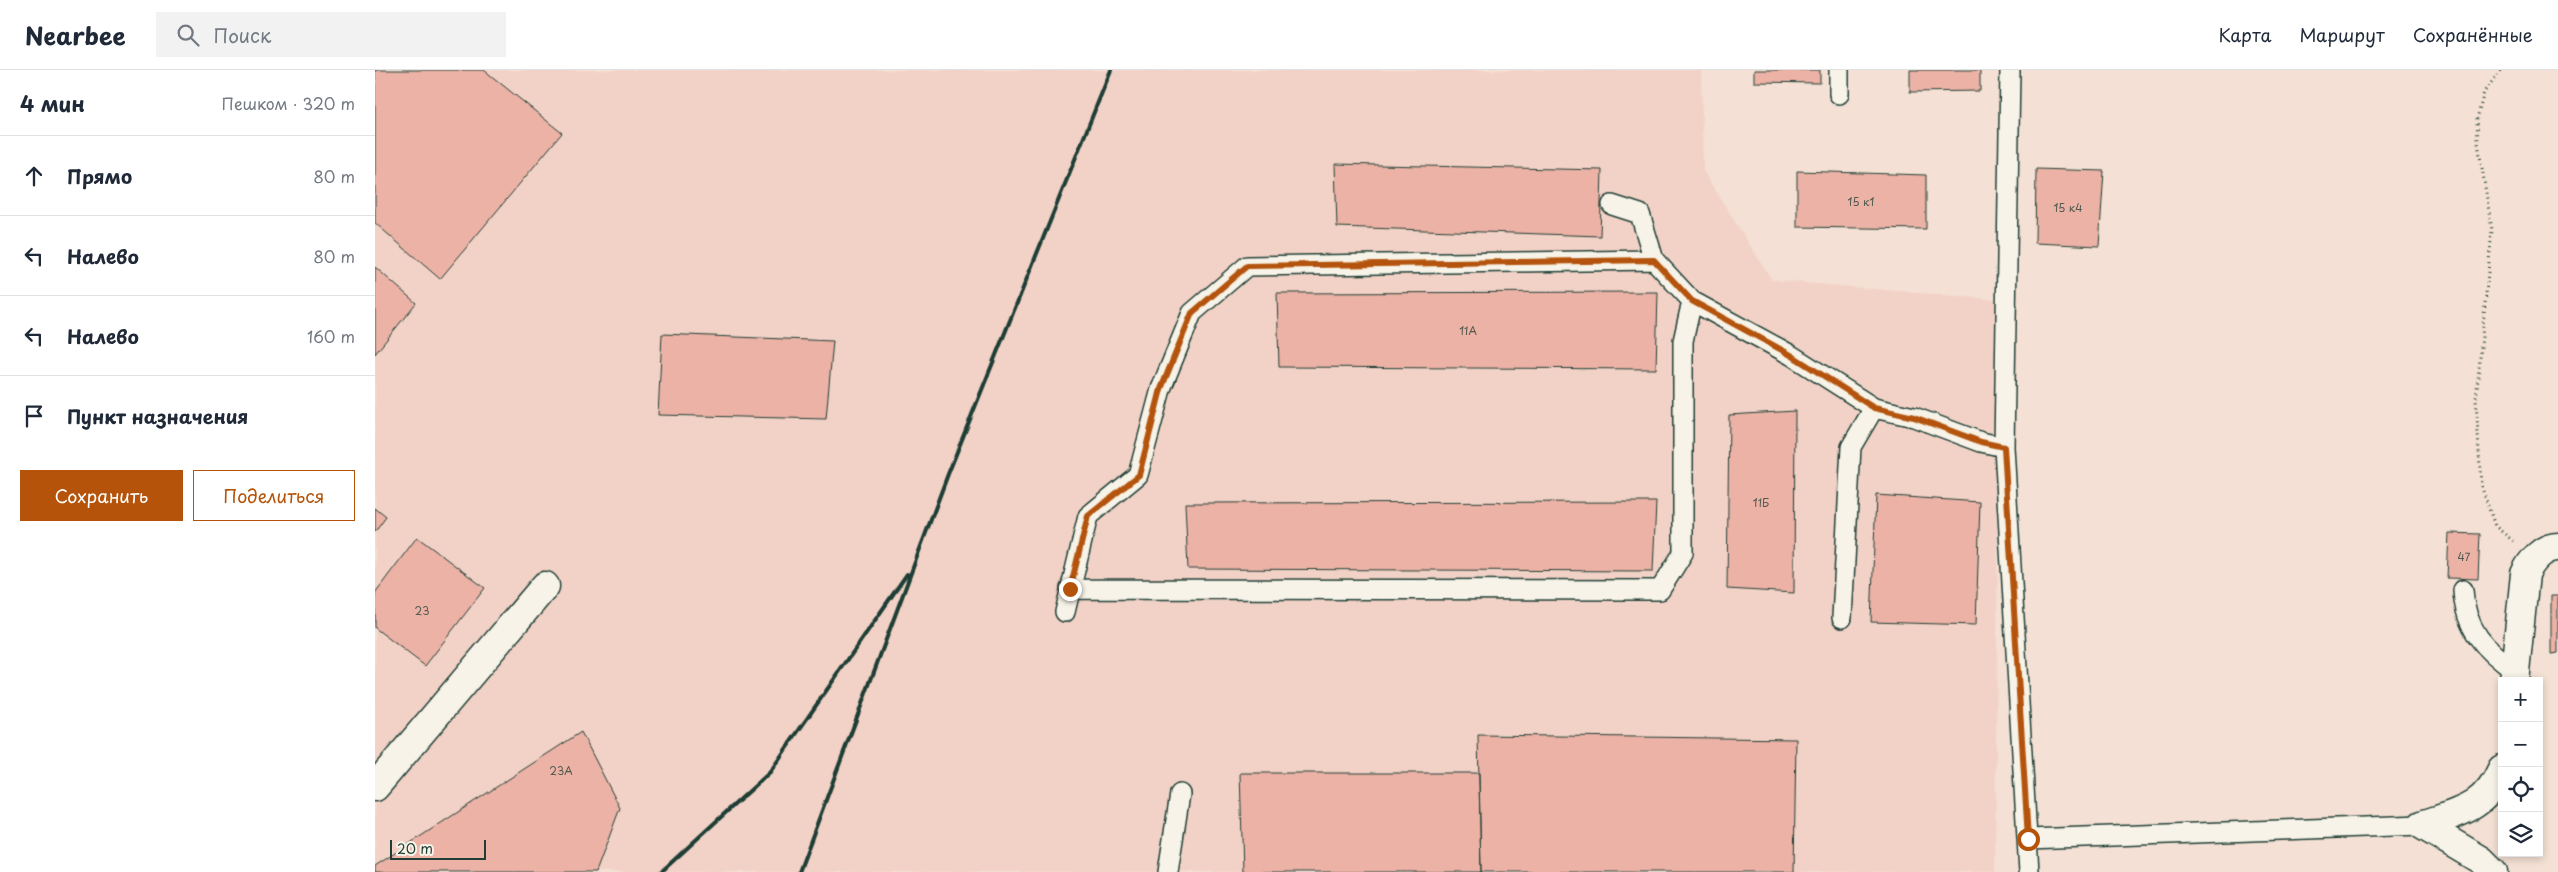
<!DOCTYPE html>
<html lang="ru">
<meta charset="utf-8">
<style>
:root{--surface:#fff;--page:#f2f2f3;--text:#1f2937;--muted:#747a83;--line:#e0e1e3;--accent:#b45309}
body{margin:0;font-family:"Playpen Sans",sans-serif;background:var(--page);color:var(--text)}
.controls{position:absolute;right:15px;bottom:15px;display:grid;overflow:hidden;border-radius:0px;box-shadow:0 2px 8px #0003}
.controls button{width:45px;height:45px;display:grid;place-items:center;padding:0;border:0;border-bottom:1px solid var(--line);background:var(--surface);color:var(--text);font:25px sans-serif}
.scale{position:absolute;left:15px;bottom:12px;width:96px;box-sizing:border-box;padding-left:5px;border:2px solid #1f3d34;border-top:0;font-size:14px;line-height:18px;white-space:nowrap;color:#1f3d34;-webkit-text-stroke:4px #f7f3e8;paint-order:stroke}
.stop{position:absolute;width:15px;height:15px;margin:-11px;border:4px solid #b45309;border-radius:50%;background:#fff}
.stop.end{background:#b45309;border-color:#fff;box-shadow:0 1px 5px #0008}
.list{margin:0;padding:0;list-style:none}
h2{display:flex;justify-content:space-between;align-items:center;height:65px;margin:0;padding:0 20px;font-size:21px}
h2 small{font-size:16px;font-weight:400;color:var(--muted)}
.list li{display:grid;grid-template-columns:32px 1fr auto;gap:15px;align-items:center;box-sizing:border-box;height:80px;padding:0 20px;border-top:1px solid var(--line)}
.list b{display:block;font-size:19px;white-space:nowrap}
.list em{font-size:16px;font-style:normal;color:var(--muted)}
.actions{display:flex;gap:10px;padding:15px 20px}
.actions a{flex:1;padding:11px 0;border:1px solid var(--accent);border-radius:0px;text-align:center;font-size:18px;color:var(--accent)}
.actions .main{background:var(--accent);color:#fff}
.icon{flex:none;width:28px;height:28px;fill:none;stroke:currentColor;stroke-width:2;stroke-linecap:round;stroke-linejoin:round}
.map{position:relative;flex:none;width:2183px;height:802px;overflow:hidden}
header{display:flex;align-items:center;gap:30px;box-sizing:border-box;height:70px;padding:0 25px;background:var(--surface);border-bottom:1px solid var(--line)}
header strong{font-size:24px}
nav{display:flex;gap:28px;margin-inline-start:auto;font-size:18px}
.search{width:350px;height:45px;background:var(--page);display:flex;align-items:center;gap:12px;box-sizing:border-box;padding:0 18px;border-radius:0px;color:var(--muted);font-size:19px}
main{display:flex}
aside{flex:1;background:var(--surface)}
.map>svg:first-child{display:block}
.built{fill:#f2d2c6}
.building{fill:#ecb2a6;stroke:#1f3d34}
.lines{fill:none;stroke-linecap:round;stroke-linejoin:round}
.service-casing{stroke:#1f3d34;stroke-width:22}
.minor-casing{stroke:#1f3d34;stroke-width:31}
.path{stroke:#1f3d34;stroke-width:3;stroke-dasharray:1 4;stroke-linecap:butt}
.service{stroke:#f7f3e8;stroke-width:19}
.minor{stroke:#f7f3e8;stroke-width:28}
.rail{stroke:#1f3d34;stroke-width:4}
.route{stroke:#b45309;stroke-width:6}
.labels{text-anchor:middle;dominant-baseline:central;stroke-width:4;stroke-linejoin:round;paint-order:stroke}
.number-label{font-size:11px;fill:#525a50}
</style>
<header>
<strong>Nearbee</strong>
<div class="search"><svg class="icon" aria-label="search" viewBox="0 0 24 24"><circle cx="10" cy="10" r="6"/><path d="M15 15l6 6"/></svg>Поиск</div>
<nav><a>Карта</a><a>Маршрут</a><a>Сохранённые</a></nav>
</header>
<main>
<aside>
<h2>4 мин<small>Пешком · 320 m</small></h2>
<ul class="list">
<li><svg class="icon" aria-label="ahead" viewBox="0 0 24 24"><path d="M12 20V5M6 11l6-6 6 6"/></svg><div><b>Прямо</b></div><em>80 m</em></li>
<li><svg class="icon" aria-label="left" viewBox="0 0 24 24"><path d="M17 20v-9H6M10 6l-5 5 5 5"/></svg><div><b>Налево</b></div><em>80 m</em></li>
<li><svg class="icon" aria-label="left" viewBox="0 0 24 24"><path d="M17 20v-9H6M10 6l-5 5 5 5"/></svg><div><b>Налево</b></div><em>160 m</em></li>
<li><svg class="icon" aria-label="arrive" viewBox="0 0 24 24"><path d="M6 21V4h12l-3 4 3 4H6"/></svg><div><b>Пункт назначения</b></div></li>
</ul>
<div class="actions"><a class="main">Сохранить</a><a>Поделиться</a></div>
</aside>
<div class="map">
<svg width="2183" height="802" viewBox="0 0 2183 802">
<rect width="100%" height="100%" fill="#f4e0d4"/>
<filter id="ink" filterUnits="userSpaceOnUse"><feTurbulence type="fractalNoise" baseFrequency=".02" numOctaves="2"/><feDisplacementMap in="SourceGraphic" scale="10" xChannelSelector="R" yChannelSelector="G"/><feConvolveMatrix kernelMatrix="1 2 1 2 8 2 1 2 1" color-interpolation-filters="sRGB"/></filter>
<g filter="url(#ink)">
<path class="built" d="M0,0h1326l2,101 69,109 228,20 -5,572h-1620z"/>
<path class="building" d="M0,0h109l78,63 -122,146 -65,-56z
M1379,0h66v13l-66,-1z
M1535,0h70v21l-70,1z
M960,94l267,6 -2,66 -263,-9z
M1661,99l68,2 -5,75 -64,-3z
M1422,101l129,4v54l-129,-2z
M0,197l41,36 -41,51z
M1283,222l-2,77 -377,-2 -2,-74z
M287,264l171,7 -7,78 -168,-4z
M1420,341l-1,182 -67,-4 2,-174z
M1501,425l104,7 -4,123 -105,-3z
M1281,432l-3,69 -465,-2 -3,-66z
M0,438l11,9 -11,15z
M2074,463l31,1 -2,45 -31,-1z
M42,467l68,51 -60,78 -50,-38v-35z
M2176,526h7v57l-7,1z
M206,662l39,76 -24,64h-221v-6z
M1103,665l318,4 -2,133h-313z
M865,703h239l2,99h-238z"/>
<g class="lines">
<g class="service-casing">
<path id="service" d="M1635,0l-6,377 25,425
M1464,24v-24
M1279,190l38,41 99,54 83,53
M695,519l590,1 23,-37v-212l9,-40
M2088,520c2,39 22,60 52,81
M690,542l23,-96 50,-41 23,-86 31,-76 55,-47 407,-6 -14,-46 -28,-9
M1467,548l9,-171 23,-39 40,9 67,25 23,5
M1653,769l394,-14
M793,802l12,-78"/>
</g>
<g class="minor-casing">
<path id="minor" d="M2139,611l11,-107c6,-13 18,-27 33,-27
M0,717l170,-201
M2047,755c38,-13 63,-17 80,-56
M2047,755l59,35 12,12"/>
</g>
<path class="path" d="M2126,0l-17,22 -7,27 1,24 14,87 -16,170 5,85 14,41 18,15"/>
<use href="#service" class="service"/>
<use href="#minor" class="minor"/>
<path class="rail" d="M286,802l109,-100 137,-198
M424,802l149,-398 163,-404"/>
</g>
</g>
<g class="lines" filter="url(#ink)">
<path class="route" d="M695,519l18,-73 51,-41 22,-86 31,-76 55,-47 407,-6 38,41 99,54 83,53 40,9 67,25 23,5 24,392"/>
</g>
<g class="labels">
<g class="number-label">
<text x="1486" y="131">15 к1</text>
<text x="1693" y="137">15 к4</text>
<text x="1093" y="260">11А</text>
<text x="1386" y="432">11Б</text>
<text x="2089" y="486">47</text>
<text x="47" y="540">23</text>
<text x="186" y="700">23А</text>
</g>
</g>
</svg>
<div class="controls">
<button>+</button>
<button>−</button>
<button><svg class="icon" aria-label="locate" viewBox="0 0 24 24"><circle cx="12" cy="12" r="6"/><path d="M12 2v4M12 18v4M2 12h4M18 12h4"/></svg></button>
<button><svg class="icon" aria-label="layers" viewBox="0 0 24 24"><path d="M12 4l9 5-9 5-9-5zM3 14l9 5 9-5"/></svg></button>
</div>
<div class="scale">20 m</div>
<div class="stop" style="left:1653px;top:769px"></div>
<div class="stop end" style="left:695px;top:519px"></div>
</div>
</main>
